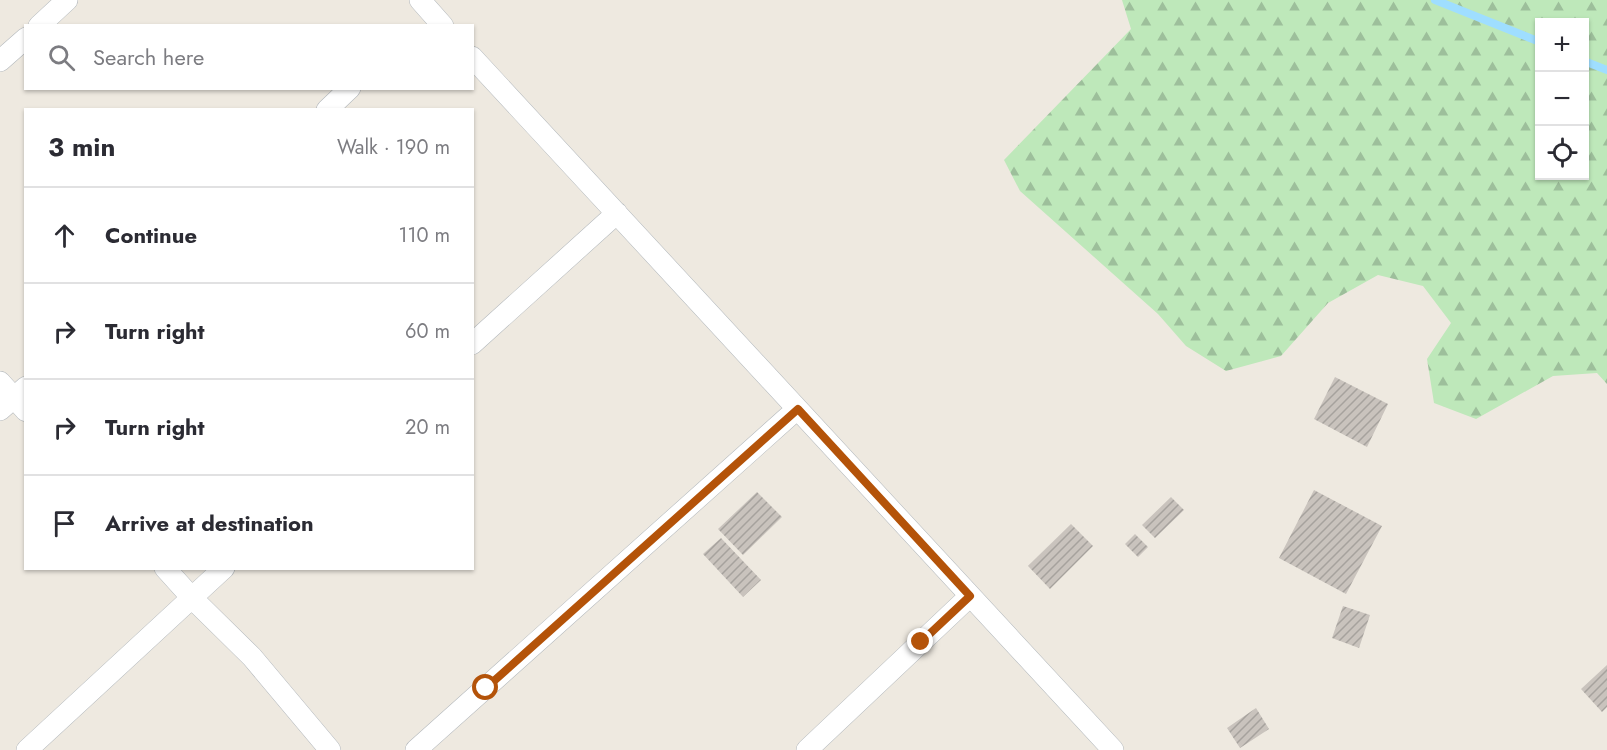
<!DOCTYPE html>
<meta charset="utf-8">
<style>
:root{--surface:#fff;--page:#f7f7f7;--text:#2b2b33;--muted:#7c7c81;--line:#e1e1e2}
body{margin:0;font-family:Jost,sans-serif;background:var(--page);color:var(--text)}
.controls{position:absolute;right:18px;top:18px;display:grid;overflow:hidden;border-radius:0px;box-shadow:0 2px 4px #0004}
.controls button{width:54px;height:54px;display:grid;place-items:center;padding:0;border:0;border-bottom:2px solid var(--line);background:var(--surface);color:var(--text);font:30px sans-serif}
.stop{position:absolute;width:18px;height:18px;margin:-14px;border:4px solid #b45309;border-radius:50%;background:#fff}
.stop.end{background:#b45309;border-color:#fff;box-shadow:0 2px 6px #0008}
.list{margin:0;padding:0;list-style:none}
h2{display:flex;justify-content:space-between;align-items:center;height:78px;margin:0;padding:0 24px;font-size:26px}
h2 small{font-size:20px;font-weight:400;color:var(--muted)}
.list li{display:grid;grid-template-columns:39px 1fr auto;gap:18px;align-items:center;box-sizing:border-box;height:96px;padding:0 24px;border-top:2px solid var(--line)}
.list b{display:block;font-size:22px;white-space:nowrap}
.list em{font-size:20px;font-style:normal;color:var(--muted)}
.icon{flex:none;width:33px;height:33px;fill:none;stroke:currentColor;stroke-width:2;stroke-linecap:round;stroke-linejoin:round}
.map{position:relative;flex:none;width:1607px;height:750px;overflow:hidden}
.search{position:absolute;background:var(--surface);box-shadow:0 2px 4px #0004;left:24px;top:24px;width:450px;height:66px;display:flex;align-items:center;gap:15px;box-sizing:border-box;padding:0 21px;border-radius:0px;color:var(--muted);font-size:22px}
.panel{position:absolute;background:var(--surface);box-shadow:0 2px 4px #0004;left:24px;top:108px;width:450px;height:462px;border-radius:0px}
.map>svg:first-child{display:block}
.forest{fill:url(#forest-firs);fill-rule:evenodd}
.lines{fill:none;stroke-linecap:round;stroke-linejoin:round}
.stream{stroke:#9fdeff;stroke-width:8}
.building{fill:url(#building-hatch)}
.minor-casing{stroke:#b3b8bc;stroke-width:22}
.minor{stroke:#fff;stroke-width:21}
.route{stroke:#b45309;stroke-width:8}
</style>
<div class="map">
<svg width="1607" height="750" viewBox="0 0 1607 750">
<defs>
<pattern id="forest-firs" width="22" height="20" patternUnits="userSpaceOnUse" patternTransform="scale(1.5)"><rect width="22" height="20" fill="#bee8ba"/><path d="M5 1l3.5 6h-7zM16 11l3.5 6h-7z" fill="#9dbf9b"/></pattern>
<pattern id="building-hatch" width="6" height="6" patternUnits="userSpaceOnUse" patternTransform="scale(1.5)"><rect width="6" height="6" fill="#c9c3bd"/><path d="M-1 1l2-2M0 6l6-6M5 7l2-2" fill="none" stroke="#a6a29d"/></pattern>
</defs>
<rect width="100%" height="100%" fill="#eee9e0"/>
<path class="forest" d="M1122,0h485v384l-10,-11 -44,3 -77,43 -42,-16 -7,-44 24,-36 -28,-37 -45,-11 -50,28 -47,53 -55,15 -40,-25 -28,-32 -138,-123 -16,-31 127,-131zM1540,22h44v154h-44z"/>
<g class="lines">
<path class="stream" d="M1435,0l105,42
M1584,61l23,9"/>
</g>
<path class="building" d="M1335,377l53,27 -21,43 -53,-28z
M1314,490l68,36 -36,68 -67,-36z
M757,492l25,25 -39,38 -25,-26z
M1171,497l13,13 -29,28 -13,-13z
M1071,524l22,22 -43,43 -22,-23z
M1135,534l13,13 -10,10 -13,-13z
M721,538l40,42 -18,17 -40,-43z
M1343,606l27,9 -11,33 -27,-10z
M1607,665v42l-5,5 -21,-23z
M1256,708l13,21 -29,19 -13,-20z"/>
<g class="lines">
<g class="minor-casing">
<path id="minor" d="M420,0l23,26
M39,26l28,-26
M472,57l641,693
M0,61l26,-23
M327,110l23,-22
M472,344l145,-131
M0,382l26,29
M0,410l26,-23
M165,568l27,30 60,59 78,93
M27,750l197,-182
M416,750l381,-341
M807,750l163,-154"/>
</g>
<use href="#minor" class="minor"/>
</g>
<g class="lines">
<path class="route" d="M486,688l312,-279 172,187 -49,46"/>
</g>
</svg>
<div class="controls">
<button>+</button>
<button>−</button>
<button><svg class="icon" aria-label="locate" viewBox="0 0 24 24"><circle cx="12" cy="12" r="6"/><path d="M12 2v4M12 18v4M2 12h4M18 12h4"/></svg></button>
</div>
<div class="stop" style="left:486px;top:688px"></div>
<div class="stop end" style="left:921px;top:642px"></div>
<div class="search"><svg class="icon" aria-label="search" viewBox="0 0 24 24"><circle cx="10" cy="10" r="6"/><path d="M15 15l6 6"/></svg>Search here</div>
<section class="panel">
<h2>3 min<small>Walk · 190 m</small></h2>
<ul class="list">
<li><svg class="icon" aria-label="ahead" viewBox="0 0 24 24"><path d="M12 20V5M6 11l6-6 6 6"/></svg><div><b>Continue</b></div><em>110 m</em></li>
<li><svg class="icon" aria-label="right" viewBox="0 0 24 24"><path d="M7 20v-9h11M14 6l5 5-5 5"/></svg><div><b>Turn right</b></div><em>60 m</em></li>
<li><svg class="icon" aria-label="right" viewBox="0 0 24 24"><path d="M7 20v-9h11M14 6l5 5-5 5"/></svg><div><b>Turn right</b></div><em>20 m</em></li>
<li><svg class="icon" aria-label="arrive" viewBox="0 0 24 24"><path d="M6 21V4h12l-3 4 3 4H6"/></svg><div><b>Arrive at destination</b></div></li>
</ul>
</section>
</div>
